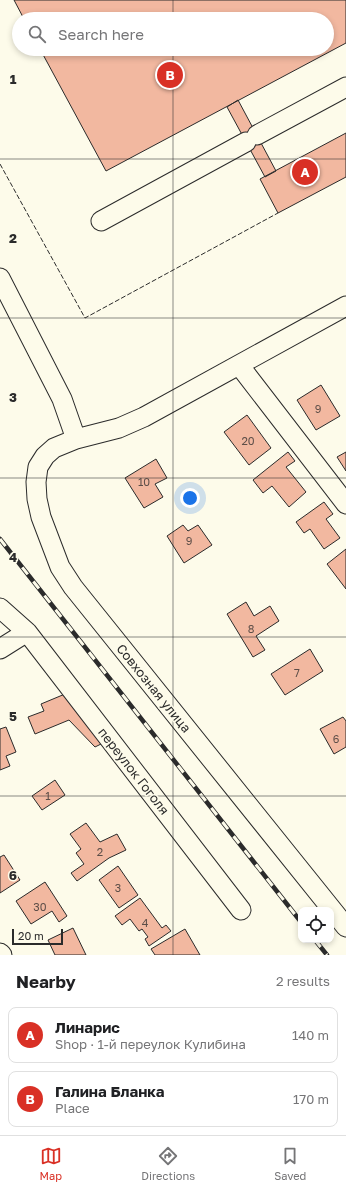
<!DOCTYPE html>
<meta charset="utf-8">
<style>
:root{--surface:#fff;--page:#f6f6f6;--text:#202124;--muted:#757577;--line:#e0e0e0;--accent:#d93025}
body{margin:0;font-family:"Golos Text",sans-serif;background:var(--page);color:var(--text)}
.controls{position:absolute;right:12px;bottom:12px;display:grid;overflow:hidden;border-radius:8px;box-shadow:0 2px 6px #0003}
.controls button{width:36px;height:36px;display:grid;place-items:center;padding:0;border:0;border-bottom:1px solid var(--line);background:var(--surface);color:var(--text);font:20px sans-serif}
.scale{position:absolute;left:12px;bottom:10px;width:51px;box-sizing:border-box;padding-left:4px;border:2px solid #2b2b2b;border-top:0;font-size:11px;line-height:14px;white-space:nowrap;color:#2b2b2b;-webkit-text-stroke:3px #fdfbea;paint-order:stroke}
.you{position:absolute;left:190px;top:498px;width:14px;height:14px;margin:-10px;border:3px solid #fff;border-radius:50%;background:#1a73e8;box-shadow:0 0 0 6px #1a73e833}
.badge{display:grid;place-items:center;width:26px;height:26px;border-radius:50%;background:var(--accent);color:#fff;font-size:13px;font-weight:700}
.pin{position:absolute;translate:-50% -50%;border:2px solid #fff;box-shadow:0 1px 4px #0006}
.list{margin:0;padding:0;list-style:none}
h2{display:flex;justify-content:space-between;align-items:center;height:52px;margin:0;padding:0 16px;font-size:17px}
h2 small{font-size:13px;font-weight:400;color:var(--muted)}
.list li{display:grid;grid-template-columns:26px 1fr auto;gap:12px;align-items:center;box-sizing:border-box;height:56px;margin:0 8px 8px;padding:0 8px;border:1px solid var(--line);border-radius:8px}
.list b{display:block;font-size:15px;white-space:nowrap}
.list p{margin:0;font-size:13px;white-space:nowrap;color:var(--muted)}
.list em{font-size:13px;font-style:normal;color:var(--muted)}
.icon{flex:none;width:22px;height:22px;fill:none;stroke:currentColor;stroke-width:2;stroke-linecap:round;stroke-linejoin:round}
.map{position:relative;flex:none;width:346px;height:955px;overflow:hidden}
.search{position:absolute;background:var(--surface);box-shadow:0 2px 6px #0003;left:12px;right:12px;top:12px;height:44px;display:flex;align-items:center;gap:10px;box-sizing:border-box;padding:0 14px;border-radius:22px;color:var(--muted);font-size:15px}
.sheet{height:180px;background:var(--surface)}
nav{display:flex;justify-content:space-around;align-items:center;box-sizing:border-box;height:56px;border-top:1px solid var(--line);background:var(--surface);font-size:11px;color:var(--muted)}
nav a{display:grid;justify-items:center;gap:2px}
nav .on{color:var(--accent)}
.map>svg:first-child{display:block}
.building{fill:#f2b8a0;stroke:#2b2b2b}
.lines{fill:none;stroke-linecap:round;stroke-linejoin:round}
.minor-casing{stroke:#2b2b2b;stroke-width:21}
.minor{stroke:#fdfbea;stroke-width:19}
.rail-casing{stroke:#2b2b2b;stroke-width:4.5}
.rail{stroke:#fdfbea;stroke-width:3;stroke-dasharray:9;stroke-linecap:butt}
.fence{stroke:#2b2b2b;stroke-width:1;stroke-dasharray:5 2;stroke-linecap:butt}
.grid{fill:none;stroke:#2b2b2b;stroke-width:1;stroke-opacity:0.55}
.labels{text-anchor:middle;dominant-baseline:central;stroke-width:3;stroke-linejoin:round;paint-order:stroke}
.number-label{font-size:11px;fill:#5d4e48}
.street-label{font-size:13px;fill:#2b2b2b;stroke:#fdfbea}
.grid-label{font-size:13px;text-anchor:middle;font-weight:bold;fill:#2b2b2b;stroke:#fdfbea;stroke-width:3;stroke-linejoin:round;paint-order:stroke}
</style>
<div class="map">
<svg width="346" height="955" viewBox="0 0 346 955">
<rect width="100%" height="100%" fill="#fdfbea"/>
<path class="building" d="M14,0h332v43l-240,128 -66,-122h287v-30h-303z
M238,100l38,71 -11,6 -38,-70z
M346,133v44l-68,36 -18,-34z
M321,385l19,31 -24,14 -19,-30z
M247,415l24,33 -22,17 -25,-33z
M288,452l7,9 -9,6 20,25 -17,15 -17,-21 -9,7 -10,-13z
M346,452v19l-9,-14z
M156,459l11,19 -12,6 8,13 -19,11 -19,-30z
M324,502l9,12 -7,5 14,19 -16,11 -14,-20 -6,4 -8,-11z
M183,525l5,6 10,-6 14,20 -28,18 -17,-27z
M346,549v40l-19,-25z
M246,602l8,14 16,-10 9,15 -23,15 9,14 -12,7 -26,-43z
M310,649l13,22 -38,24 -14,-21z
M65,694l38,49 -8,4 -26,-27 -34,14 -7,-17 16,-6 -3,-7z
M343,717l3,4v26l-12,7 -14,-25z
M6,727l10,25 -10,4 4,10 -10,4v-41z
M55,780l10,15 -23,15 -10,-14z
M86,823l14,19 17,-8 9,16 -17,8 -32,23 -6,-8 13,-9 -8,-11 5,-4 -11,-15z
M4,855l16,25 -20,13v-36z
M118,866l20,29 -19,13 -20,-28z
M45,882l22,34 -8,6 -7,-11 -21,13 -15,-23z
M140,898l22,30 4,-3 5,6 -22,15 -4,-7 3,-2 -6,-8 -3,2 -9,-12 -8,6 -7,-9z
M73,928l13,27h-31l-7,-15z
M185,929l15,26h-45l-4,-6z"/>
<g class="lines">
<g class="minor-casing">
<path id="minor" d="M257,135l89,-48
M101,221l145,-79
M0,278l62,121 14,40
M346,306l-202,111 -25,11 -43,11 -22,9 -9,8 -7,11 -2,15 1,17 4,18 19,50 13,20 273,340
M239,365l107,139
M0,608l27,24 214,278
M0,649l27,-17
M0,953l2,2"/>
</g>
<use href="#minor" class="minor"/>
<g class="rail-casing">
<path id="rail" d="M0,539l301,383
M315,940l12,15"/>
</g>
<use href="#rail" class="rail"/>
<path class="fence" d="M0,164l85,154 193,-105"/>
</g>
<path class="grid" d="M173,0v19M173,49v906M0,159h346M0,318h346M0,478h346M0,637h346M0,796h346"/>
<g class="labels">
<g class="number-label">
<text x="318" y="408">9</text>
<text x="248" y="440">20</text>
<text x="144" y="481">10</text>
<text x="189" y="540">9</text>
<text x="251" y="628">8</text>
<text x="297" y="672">7</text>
<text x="336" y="738">6</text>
<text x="48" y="795">1</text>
<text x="100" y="851">2</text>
<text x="118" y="887">3</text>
<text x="40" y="906">30</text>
<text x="145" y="922">4</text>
</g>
<g class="street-label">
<text transform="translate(154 688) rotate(51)">Совхозная улица</text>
<text transform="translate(134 771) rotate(52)">переулок Гоголя</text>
</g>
</g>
<g class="grid-label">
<text x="13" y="84">1</text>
<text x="13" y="243">2</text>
<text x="13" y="402">3</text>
<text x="13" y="562">4</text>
<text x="13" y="721">5</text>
<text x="13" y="880">6</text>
</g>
</svg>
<div class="controls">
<button><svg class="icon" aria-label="locate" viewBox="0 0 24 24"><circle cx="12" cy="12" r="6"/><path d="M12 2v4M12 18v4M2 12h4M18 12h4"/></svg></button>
</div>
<div class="scale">20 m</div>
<div class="you"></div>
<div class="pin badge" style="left:305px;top:172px">A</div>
<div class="pin badge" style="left:170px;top:75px">B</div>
<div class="search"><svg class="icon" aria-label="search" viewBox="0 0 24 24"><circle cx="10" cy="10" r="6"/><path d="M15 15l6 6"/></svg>Search here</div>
</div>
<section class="sheet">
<h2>Nearby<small>2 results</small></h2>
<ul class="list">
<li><span class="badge">A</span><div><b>Линарис</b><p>Shop · 1-й переулок Кулибина</p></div><em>140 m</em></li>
<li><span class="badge">B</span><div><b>Галина Бланка</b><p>Place</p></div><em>170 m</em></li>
</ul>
</section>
<nav>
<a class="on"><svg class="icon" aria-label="map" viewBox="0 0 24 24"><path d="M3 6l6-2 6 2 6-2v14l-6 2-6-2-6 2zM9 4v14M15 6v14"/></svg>Map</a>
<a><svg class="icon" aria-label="directions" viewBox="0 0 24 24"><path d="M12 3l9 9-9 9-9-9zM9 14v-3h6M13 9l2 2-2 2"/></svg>Directions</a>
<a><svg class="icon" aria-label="saved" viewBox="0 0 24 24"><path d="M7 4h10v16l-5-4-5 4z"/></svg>Saved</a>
</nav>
